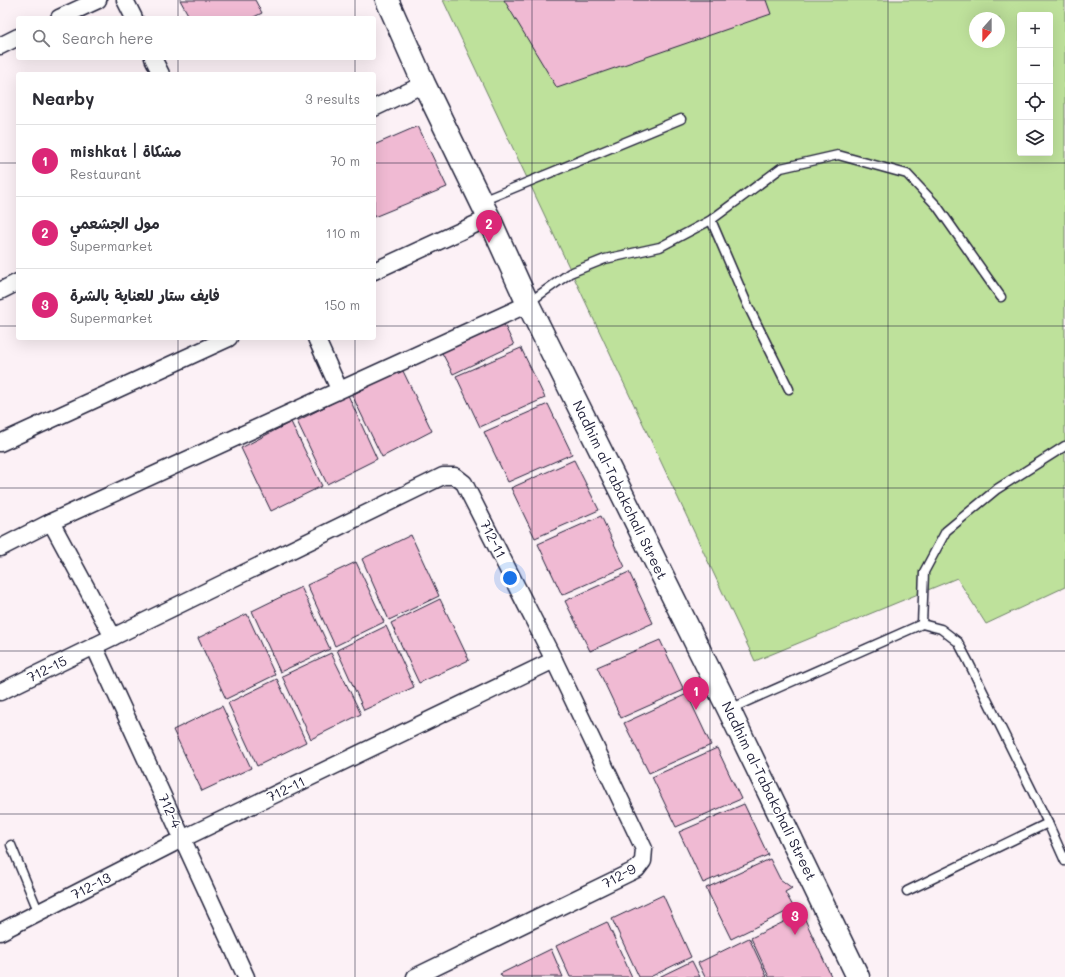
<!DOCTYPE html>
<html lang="en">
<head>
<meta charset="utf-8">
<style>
	:root { --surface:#fff; --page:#f7f7f7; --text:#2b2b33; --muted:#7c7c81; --line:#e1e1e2; --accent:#db2777 }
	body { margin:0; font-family:Mali,"Playpen Sans Arabic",sans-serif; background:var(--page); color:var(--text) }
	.controls { position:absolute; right:12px; top:12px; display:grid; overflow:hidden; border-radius:4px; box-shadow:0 4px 16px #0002 }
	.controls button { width:36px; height:36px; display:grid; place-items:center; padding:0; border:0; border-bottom:1px solid var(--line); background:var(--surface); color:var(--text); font:20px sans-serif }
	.compass { position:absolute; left:969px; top:12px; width:36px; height:36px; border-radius:50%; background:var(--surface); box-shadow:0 4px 16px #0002; rotate:201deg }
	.you { position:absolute; left:510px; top:578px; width:14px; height:14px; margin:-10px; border:3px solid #fff; border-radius:50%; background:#1a73e8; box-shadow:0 0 0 6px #1a73e833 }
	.badge { display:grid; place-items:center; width:26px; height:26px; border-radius:50%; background:var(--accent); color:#fff; font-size:13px; font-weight:700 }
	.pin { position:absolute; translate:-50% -33px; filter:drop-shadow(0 1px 2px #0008) }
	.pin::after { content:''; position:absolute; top:21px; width:14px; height:12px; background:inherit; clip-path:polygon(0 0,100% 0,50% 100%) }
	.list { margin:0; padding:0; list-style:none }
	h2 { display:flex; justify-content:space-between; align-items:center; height:52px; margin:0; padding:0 16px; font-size:17px }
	h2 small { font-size:13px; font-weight:400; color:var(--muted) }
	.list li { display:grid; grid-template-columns:26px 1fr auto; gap:12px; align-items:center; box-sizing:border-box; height:72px; padding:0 16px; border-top:1px solid var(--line) }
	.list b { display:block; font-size:15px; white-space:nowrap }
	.list p { margin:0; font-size:13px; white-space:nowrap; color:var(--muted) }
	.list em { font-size:13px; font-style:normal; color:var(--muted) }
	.icon { flex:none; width:22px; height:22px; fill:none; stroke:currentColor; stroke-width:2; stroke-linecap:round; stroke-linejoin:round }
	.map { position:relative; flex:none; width:1065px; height:977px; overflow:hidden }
	.search { position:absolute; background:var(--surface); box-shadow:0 4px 16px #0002; left:16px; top:16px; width:360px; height:44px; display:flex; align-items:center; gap:10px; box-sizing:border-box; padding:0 14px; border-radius:4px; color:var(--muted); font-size:15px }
	.panel { position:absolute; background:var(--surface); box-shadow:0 4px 16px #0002; left:16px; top:72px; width:360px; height:268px; border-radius:4px }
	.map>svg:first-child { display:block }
	.grass { fill:#bee19b; stroke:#70826b; fill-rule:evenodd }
	.building { fill:#f0bad3; stroke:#22223b }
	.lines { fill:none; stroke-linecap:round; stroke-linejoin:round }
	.lane-casing { stroke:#22223b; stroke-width:11 }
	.street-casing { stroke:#22223b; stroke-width:19 }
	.secondary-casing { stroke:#22223b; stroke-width:25 }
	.lane { stroke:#fff; stroke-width:8 }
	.street { stroke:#fff; stroke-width:16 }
	.secondary { stroke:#fff; stroke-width:22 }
	.grid { fill:none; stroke:#22223b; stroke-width:1; stroke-opacity:0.55 }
	.labels { text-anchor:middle; stroke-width:3; stroke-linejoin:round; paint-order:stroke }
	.street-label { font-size:14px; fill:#22223b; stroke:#fff }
</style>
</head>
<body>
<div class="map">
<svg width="1065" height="977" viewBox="0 0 1065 977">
	<rect width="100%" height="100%" fill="#fcf1f6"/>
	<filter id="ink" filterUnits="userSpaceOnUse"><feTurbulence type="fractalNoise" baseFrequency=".025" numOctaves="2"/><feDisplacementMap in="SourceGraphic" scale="8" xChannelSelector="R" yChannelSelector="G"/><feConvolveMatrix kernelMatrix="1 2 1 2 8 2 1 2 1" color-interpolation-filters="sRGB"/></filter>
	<g filter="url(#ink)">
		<!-- grass -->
		<path class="grass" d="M443,0H1065V587L986,624L957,578L755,661ZM1020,15H1050V153H1020ZM975,18H999V42H975Z"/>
		<!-- building -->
		<g class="building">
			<polygon points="180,0 255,0 262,13 252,18 190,18"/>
			<polygon points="504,0 766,0 771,14 557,88"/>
			<polygon points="418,126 447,187 374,217 374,145"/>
			<polygon points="502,320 514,345 453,374 440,349"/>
			<polygon points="521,348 545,398 480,427 456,376"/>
			<polygon points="402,369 432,431 382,457 352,395"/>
			<polygon points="348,395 377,459 327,484 297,421"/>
			<polygon points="548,404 572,454 508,482 484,432"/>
			<polygon points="291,422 322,486 271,511 241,448"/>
			<polygon points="574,460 599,510 535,538 511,488"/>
			<polygon points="601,516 625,567 562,595 538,544"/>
			<polygon points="411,535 439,596 389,620 362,559"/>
			<polygon points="356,562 384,622 335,646 307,585"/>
			<polygon points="629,572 653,623 590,651 565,601"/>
			<polygon points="301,587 330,649 280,672 252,611"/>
			<polygon points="440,599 469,660 419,683 391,623"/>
			<polygon points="247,614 275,675 226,699 198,638"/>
			<polygon points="386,626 414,687 364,710 337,650"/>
			<polygon points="660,640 684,690 621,718 597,667"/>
			<polygon points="331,653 361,714 311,739 282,676"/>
			<polygon points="277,679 306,742 257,766 228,703"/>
			<polygon points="687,694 711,745 649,773 624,723"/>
			<polygon points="222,706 251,768 202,791 173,730"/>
			<polygon points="717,748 741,799 676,827 652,777"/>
			<polygon points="744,804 768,855 703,883 679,832"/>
			<polygon points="770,859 780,879 792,888 785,892 794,908 731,939 706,888"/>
			<polygon points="663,895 691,957 650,977 639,977 612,919"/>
			<polygon points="802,913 831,976 828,977 769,977 751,938"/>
			<polygon points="607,922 632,977 570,977 556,946"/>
			<polygon points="749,938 767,977 705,977 698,963"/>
			<polygon points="551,949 563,977 502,977 500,974"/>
			<polygon points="692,961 700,977 659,977"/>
		</g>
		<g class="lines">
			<defs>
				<g id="lane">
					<polyline points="482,201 681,119"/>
					<polyline points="711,220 748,306 789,389"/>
					<polyline points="528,303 570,273 605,259 660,247 711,220 781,168 838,155 907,174 937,206 1001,297"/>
					<polyline points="922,624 924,572 946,531 997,489 1065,446"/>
					<polyline points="730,709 922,624 941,629 958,642 968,661 1048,823"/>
					<polyline points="11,845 39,913"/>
					<polyline points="907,891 1048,823 1065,861"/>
				</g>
				<g id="street">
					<polyline points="125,0 134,18"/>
					<polyline points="59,18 98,0"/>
					<polyline points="0,46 18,37"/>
					<polyline points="153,58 161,74"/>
					<polyline points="374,108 424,84"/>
					<polyline points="374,271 489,218"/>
					<polyline points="0,291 18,282"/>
					<polyline points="316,338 339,389"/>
					<polyline points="0,443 229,338"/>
					<polyline points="51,522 113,637"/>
					<polyline points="0,548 51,522 528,304"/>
					<polyline points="94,646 246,977"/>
					<polyline points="0,692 443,476 455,476 464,483 554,660 182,839 0,932"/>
					<polyline points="415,977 637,869 643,861 644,849 554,660"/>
				</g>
				<polyline id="secondary" points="387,0 424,84 489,218 528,304 729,710 858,977"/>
			</defs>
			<!-- lane casing -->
			<use href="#lane" class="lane-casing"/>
			<!-- street casing -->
			<use href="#street" class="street-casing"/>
			<!-- secondary casing -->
			<use href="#secondary" class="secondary-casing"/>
			<!-- lane -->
			<use href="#lane" class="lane"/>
			<!-- street -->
			<use href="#street" class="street"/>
			<!-- secondary -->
			<use href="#secondary" class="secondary"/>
		</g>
	</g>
	<!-- grid -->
	<path class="grid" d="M178,0V18M355,0V18M532,0V977M710,0V977M888,0V977M178,58V74M355,58V74M0,163H18M374,163H1065M0,326H18M374,326H1065M178,338V977M355,338V977M0,488H1065M0,651H1065M0,814H1065"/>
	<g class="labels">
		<!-- street labels -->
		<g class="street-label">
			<text transform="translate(620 490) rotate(64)" y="5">Nadhim al-Tabakchali Street</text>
			<text transform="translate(493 539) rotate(63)" y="5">712-11</text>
			<text transform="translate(47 669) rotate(-26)" y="5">712-15</text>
			<text transform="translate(286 789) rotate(-26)" y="5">712-11</text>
			<text transform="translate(769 791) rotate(64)" y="5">Nadhim al-Tabakchali Street</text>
			<text transform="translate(170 811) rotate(65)" y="5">712-4</text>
			<text transform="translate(619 876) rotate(-29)" y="5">712-9</text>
			<text transform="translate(91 886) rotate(-27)" y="5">712-13</text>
		</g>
	</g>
</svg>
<div class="controls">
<button>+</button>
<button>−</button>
<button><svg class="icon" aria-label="locate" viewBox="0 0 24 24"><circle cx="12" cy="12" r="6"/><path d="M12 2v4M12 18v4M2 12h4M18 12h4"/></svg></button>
<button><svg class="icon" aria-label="layers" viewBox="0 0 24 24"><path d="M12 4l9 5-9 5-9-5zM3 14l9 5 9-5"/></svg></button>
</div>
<svg class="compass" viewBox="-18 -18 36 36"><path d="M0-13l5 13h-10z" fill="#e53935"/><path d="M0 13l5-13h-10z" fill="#7c7c81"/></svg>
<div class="you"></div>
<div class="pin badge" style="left:696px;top:710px">1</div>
<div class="pin badge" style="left:489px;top:243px">2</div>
<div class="pin badge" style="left:795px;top:935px">3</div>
<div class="search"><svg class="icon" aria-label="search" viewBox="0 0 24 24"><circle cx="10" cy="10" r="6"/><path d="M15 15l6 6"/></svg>Search here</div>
<section class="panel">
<h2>Nearby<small>3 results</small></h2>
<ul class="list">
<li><span class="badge">1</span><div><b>mishkat | مشكاة</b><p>Restaurant</p></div><em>70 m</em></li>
<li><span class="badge">2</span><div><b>مول الجشعمي</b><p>Supermarket</p></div><em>110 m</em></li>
<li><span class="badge">3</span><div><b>فايف ستار للعناية بالشرة</b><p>Supermarket</p></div><em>150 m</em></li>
</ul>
</section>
</div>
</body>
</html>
